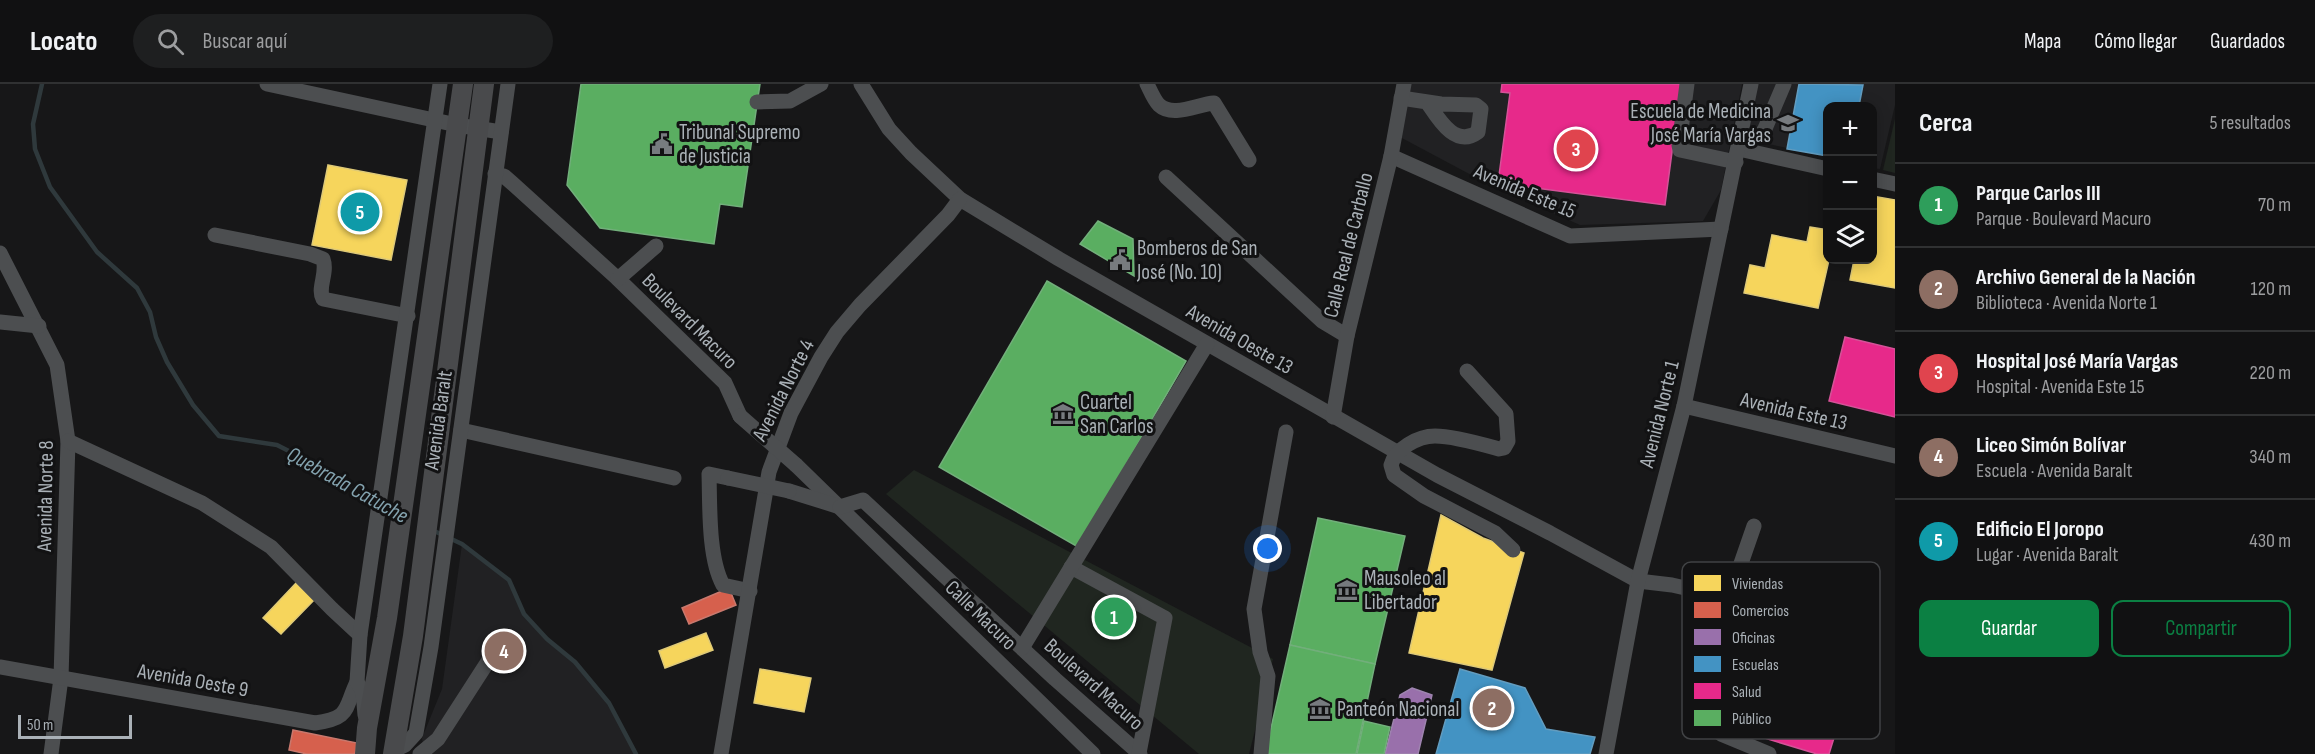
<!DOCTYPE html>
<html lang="es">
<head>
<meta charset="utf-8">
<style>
	:root { --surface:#111112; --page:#1e1f20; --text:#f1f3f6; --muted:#9c9d9f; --line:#303132; --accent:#0b8043 }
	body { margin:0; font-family:"Sofia Sans Condensed",sans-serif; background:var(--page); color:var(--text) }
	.controls { position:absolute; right:18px; top:18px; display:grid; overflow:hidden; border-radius:12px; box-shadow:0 3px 15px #0003 }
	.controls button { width:54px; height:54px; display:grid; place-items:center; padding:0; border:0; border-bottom:2px solid var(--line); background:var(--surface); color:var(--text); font:30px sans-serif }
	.scale { position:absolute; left:18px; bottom:15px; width:114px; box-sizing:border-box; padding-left:6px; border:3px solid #aab1b7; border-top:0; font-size:16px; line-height:21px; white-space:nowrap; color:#aab1b7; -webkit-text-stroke:4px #121213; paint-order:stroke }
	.you { position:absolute; left:1268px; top:465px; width:21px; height:21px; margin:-15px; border:4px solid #fff; border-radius:50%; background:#1a73e8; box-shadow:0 0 0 9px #1a73e833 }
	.badge { display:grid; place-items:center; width:39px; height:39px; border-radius:50%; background:var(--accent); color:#fff; font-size:20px; font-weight:700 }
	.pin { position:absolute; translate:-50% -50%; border:3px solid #fff; box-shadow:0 2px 6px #0006 }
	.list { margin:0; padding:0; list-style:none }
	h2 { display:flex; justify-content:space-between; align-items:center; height:78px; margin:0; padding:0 24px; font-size:26px }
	h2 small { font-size:20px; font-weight:400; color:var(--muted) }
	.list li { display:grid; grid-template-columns:39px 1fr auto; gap:18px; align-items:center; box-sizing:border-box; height:84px; padding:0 24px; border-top:2px solid var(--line) }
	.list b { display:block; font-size:22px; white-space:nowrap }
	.list p { margin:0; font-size:20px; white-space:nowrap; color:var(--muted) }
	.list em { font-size:20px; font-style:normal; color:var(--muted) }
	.actions { display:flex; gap:12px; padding:18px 24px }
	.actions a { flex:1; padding:14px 0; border:2px solid var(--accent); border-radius:12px; text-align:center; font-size:21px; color:var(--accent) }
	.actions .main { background:var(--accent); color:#fff }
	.icon { flex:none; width:33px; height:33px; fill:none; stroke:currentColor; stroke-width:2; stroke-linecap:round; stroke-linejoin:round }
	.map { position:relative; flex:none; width:1895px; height:670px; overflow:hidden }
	header { display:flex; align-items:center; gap:36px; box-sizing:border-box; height:84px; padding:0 30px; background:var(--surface); border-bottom:2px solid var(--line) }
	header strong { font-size:28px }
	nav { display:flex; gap:33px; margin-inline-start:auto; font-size:21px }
	.search { width:420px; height:54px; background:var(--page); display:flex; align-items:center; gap:15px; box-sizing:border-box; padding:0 21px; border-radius:33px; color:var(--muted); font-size:22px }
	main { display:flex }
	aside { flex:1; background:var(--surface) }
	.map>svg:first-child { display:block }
	.built { fill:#212123 }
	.green { fill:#202620 }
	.homes { fill:#f6d55c; stroke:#dfca77; stroke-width:1.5 }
	.shops { fill:#d6604d; stroke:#c9786d; stroke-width:1.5 }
	.offices { fill:#9970ab; stroke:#9e84af; stroke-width:1.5 }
	.schools { fill:#4393c3; stroke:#629cbf; stroke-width:1.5 }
	.health { fill:#e7298a; stroke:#d55298; stroke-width:1.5 }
	.public { fill:#5aae61; stroke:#72af7b; stroke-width:1.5 }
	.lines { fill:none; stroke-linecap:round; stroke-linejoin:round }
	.stream { stroke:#2f393c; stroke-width:4.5 }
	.minor { stroke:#4c4e50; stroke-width:15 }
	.major { stroke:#494a4c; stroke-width:20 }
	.minor-bridge { stroke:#4c4e50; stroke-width:15 }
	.labels { text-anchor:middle; stroke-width:6; stroke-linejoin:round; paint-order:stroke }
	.poi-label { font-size:21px; fill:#aab1b7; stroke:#121213; text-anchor:start }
	.street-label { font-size:21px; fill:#aab1b7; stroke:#121213 }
	.water-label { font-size:22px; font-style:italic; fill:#84a3af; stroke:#121213 }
	.key { fill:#121213; stroke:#404244; stroke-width:1.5 }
	.key-label { font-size:16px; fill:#aab1b7 }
</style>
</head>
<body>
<header>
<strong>Locato</strong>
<div class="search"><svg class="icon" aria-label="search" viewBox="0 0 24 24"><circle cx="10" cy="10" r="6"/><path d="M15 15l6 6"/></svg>Buscar aquí</div>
<nav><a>Mapa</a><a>Cómo llegar</a><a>Guardados</a></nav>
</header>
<main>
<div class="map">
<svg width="1895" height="670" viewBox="0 0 1895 670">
	<rect width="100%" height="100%" fill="#171718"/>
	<!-- built -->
	<g class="built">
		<polygon points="1409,0 1742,0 1721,106 1703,137 1580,141 1490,101 1400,53"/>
		<polygon points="1757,0 1895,0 1895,21 1880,85 1873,84 1872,22 1828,22 1827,73 1746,55"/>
		<polygon points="462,460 506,492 524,530 547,555 575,578 599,607 638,670 424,670 422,654 442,605"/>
	</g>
	<!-- green -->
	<g class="green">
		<polygon points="1895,35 1895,89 1883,86"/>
		<polygon points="914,386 1273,575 1249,670 1199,670 886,410"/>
	</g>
	<!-- homes -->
	<g class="homes">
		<polygon points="328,81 407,96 391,176 312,161"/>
		<polygon points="1872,112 1895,116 1895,204 1850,196 1854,176 1872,176"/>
		<polygon points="1810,143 1828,146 1829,176 1818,224 1744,209 1750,181 1765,184 1772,151 1807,158"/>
		<polygon points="1441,431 1483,454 1524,469 1492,586 1409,569"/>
		<polygon points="296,499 314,516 281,550 263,534"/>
		<polygon points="706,549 713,566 665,584 659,567"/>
		<polygon points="760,585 811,594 804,628 754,619"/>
	</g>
	<!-- shops -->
	<g class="shops">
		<polygon points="729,504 736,521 689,540 682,524"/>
		<polygon points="293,646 357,659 355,670 307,670 289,666"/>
	</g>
	<!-- offices -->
	<polygon class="offices" points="1412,604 1432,611 1418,670 1385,670 1400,611"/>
	<!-- schools -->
	<g class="schools">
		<polygon points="1799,0 1863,1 1859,22 1828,22 1828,72 1787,65"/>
		<polygon points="1460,585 1525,604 1546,645 1595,653 1590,670 1436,670"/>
	</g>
	<!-- health -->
	<g class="health">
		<polygon points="1502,0 1681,0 1665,121 1498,99 1510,9 1501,8"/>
		<polygon points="1845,253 1895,265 1895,333 1829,317"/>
		<polygon points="1799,569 1855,586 1829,670 1817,670 1722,641 1732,609 1782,624"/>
	</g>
	<!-- public -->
	<g class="public">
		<polygon points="581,0 760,0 742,123 720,120 714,160 600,144 567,101"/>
		<polygon points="1098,137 1133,155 1134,192 1080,160"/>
		<polygon points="1047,197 1186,277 1078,463 939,383"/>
		<polygon points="1318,434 1405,452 1375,580 1290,561"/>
		<polygon points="1290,561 1375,580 1356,670 1265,670"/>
		<polygon points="1364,637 1390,643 1384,670 1357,670"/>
	</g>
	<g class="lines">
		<!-- stream -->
		<g class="stream">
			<polyline points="42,0 33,40 35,65 50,103 97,168 137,204 150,228 156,253 167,278 193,321 219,352 277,361 324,385 353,405 398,428"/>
			<polyline points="432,446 462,460 509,496 524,530 547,555 575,578 609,619 636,670"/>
		</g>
		<!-- minor -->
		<g class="minor">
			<polyline points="267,0 457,41 501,48"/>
			<polyline points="861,0 889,45 911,69 960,115 1059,175 1437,391 1550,449 1638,497 1672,501 1729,514 1713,582 1711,624 1721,650 1769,670"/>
			<path d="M1147,0C1150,6 1154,16 1159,21C1173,34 1198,20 1214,19L1249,76"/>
			<polyline points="1687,0 1679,61 1680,66 1736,78"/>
			<path d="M1401,14L1441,20L1476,21L1481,25L1478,48C1455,65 1438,34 1427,18"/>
			<polyline points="757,18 790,17 821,0"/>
			<polyline points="1739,65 1828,85"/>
			<polyline points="1739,65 1764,47 1784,0"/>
			<polyline points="1391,72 1570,152 1721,145"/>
			<polyline points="495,90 504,92 512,99 618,195 725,299 740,332"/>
			<polyline points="1166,93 1322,237 1347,252"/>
			<polyline points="1872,95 1895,100"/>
			<path d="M215,151L310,170L323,175C328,189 317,204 323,215L408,232"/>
			<polyline points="0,169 57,281 68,357 61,594 51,670"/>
			<polyline points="618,195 656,162"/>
			<polyline points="0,238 39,242"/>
			<path d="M1467,287L1506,330L1508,357L1504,364L1499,365C1481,360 1454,352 1435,352C1418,352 1395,365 1391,381L1394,391L1424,412L1495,449L1513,466"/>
			<polyline points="1684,322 1895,372"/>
			<polyline points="1333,333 1347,252 1391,72 1404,0"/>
			<polyline points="461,346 674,394"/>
			<polyline points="68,357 202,419 271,463 332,525 360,551"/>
			<polyline points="796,381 1093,670"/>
			<path d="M728,394L709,390C710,421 708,474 723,501L750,507"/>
			<polyline points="789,407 837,422"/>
			<polyline points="840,423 863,416 1055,595 1140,670"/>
			<polyline points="1754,442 1729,514 1831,541"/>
			<polyline points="1071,483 1165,534 1139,669"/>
			<polyline points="1022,564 1207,260"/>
			<polyline points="1716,567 1779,587"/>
			<path d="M0,583L315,639C351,634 344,625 357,598"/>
			<polyline points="365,631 363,608 357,598 360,551 440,0"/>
			<polyline points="394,670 393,667 405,661 416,649 431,563 508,0"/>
			<polyline points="420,670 438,655 496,565"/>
			<polyline points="721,670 769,388 791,329 821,273 837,248 860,221 948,131 960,115"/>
			<polyline points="1261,670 1268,592 1260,568 1254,525 1286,348"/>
			<polyline points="1606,670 1638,497 1684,322 1751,0"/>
		</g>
		<!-- major -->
		<g class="major">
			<polyline points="365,670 367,644 387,534 463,0"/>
			<polyline points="393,670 413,552 484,0"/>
		</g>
		<!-- minor-bridge -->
		<g class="minor-bridge">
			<polyline points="740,332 796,381"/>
			<polyline points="728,394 789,407"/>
		</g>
	</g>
	<!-- icons -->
	<defs>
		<symbol id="university-bare" viewBox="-9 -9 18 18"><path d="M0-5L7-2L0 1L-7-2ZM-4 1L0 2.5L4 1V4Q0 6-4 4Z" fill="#777b7f" stroke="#121213" stroke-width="2.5" paint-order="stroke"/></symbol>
		<symbol id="civic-bare" viewBox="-9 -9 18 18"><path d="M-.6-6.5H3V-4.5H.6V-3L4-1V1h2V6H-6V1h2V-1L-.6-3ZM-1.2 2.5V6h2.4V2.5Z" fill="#777b7f" stroke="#121213" stroke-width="2.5" paint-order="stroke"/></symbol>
		<symbol id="museum-bare" viewBox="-9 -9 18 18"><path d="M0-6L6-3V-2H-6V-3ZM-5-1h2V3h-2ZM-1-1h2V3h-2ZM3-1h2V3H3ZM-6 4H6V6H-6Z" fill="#777b7f" stroke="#121213" stroke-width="2.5" paint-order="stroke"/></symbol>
	</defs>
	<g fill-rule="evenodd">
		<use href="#university-bare" x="1773" y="24" width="30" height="30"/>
		<use href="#civic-bare" x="647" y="45" width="30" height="30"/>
		<use href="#civic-bare" x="1105" y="161" width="30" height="30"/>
		<use href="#museum-bare" x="1048" y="315" width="30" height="30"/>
		<use href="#museum-bare" x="1332" y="491" width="30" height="30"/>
		<use href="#museum-bare" x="1305" y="610" width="30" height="30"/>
	</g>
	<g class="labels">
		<!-- poi labels -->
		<g class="poi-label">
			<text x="1771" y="34" text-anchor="end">Escuela de Medicina<tspan x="1771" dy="24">José María Vargas</tspan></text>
			<text x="679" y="55">Tribunal Supremo<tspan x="679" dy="24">de Justicia</tspan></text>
			<text x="1137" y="171">Bomberos de San<tspan x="1137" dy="24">José (No. 10)</tspan></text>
			<text x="1080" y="325">Cuartel<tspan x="1080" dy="24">San Carlos</tspan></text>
			<text x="1364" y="501">Mausoleo al<tspan x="1364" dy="24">Libertador</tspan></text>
			<text x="1337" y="632">Panteón Nacional</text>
		</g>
		<!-- street labels -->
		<g class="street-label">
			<text transform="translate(1525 107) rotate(23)" y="7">Avenida Este 15</text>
			<text transform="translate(1348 161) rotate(-76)" y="7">Calle Real de Carballo</text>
			<text transform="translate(690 237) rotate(45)" y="7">Boulevard Macuro</text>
			<text transform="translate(1240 255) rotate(30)" y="7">Avenida Oeste 13</text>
			<text transform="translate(783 306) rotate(-63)" y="7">Avenida Norte 4</text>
			<text transform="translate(1794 327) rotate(13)" y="7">Avenida Este 13</text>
			<text transform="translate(1659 330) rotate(-76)" y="7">Avenida Norte 1</text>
			<text transform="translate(438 336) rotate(-82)" y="7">Avenida Baralt</text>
			<text transform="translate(45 412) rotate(-89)" y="7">Avenida Norte 8</text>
			<text transform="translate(981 531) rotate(44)" y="7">Calle Macuro</text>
			<text transform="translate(193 596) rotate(10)" y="7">Avenida Oeste 9</text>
			<text transform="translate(1094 600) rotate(42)" y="7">Boulevard Macuro</text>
		</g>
		<!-- water labels -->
		<g class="water-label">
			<text transform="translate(348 400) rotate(29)" y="8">Quebrada Catuche</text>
		</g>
	</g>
	<!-- legend -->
	<rect x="1682" y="478" width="198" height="177" rx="9" class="key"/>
	<rect x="1694" y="491" width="27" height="16" fill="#f6d55c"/>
	<rect x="1694" y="518" width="27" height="16" fill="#d6604d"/>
	<rect x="1694" y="545" width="27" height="16" fill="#9970ab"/>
	<rect x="1694" y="572" width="27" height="16" fill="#4393c3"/>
	<rect x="1694" y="599" width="27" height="16" fill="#e7298a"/>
	<rect x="1694" y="626" width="27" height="16" fill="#5aae61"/>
	<g class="key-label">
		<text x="1732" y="505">Viviendas</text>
		<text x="1732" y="532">Comercios</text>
		<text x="1732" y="559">Oficinas</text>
		<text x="1732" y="586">Escuelas</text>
		<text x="1732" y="613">Salud</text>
		<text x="1732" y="640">Público</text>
	</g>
</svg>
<div class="controls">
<button>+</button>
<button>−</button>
<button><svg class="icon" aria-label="layers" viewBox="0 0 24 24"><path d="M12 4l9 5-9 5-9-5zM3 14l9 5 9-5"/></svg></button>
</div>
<div class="scale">50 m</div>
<div class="you"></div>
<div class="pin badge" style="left:1114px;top:533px;background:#2e9e5b">1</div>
<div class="pin badge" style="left:1492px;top:624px;background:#8d6e63">2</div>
<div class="pin badge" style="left:1576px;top:65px;background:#e0444e">3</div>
<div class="pin badge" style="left:504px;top:567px;background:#8d6e63">4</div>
<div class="pin badge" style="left:360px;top:128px;background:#0f9aa8">5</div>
</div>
<aside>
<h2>Cerca<small>5 resultados</small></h2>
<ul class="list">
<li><span class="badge" style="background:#2e9e5b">1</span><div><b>Parque Carlos III</b><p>Parque · Boulevard Macuro</p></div><em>70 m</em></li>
<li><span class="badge" style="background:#8d6e63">2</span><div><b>Archivo General de la Nación</b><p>Biblioteca · Avenida Norte 1</p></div><em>120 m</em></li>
<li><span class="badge" style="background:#e0444e">3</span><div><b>Hospital José María Vargas</b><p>Hospital · Avenida Este 15</p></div><em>220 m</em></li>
<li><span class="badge" style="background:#8d6e63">4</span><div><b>Liceo Simón Bolívar</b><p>Escuela · Avenida Baralt</p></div><em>340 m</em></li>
<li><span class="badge" style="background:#0f9aa8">5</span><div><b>Edificio El Joropo</b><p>Lugar · Avenida Baralt</p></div><em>430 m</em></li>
</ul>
<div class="actions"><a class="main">Guardar</a><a>Compartir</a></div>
</aside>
</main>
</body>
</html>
